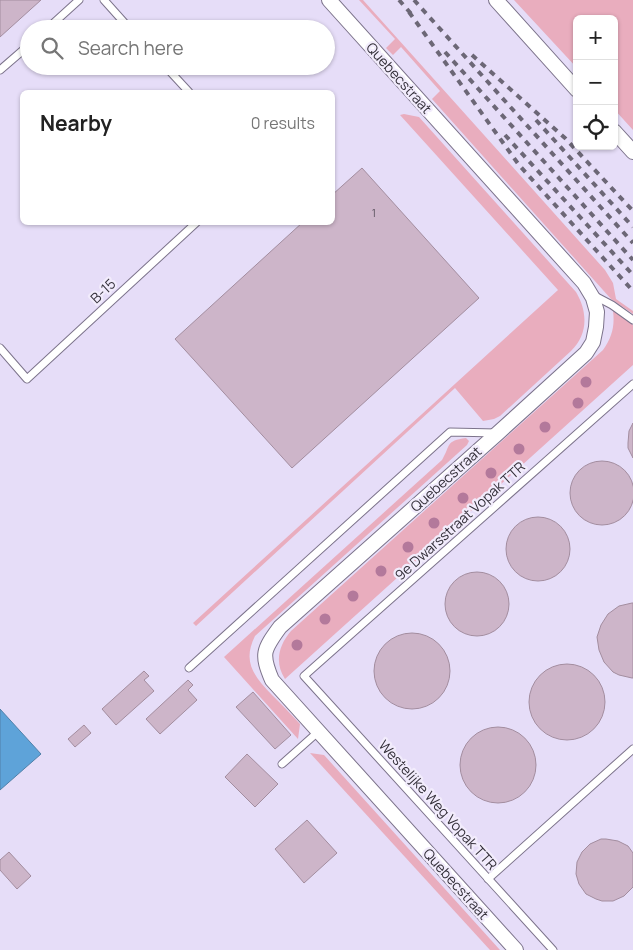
<!DOCTYPE html>
<html lang="en">
<head>
<meta charset="utf-8">
<style>
	:root { --surface:#fff; --page:#f2f2f2; --text:#222; --muted:#767676; --line:#e0e0e0 }
	body { margin:0; font-family:Manrope,sans-serif; background:var(--page); color:var(--text) }
	.controls { position:absolute; right:15px; top:15px; display:grid; overflow:hidden; border-radius:8px; box-shadow:0 1px 4px #0004 }
	.controls button { width:45px; height:45px; display:grid; place-items:center; padding:0; border:0; border-bottom:1px solid var(--line); background:var(--surface); color:var(--text); font:25px sans-serif }
	.list { margin:0; padding:0; list-style:none }
	h2 { display:flex; justify-content:space-between; align-items:center; height:65px; margin:0; padding:0 20px; font-size:21px }
	h2 small { font-size:16px; font-weight:400; color:var(--muted) }
	.icon { flex:none; width:28px; height:28px; fill:none; stroke:currentColor; stroke-width:2; stroke-linecap:round; stroke-linejoin:round }
	.map { position:relative; flex:none; width:633px; height:950px; overflow:hidden }
	.search { position:absolute; background:var(--surface); box-shadow:0 1px 4px #0004; left:20px; top:20px; width:315px; height:55px; display:flex; align-items:center; gap:12px; box-sizing:border-box; padding:0 18px; border-radius:28px; color:var(--muted); font-size:19px }
	.panel { position:absolute; background:var(--surface); box-shadow:0 1px 4px #0004; left:20px; top:90px; width:315px; height:135px; border-radius:8px }
	.map>svg:first-child { display:block }
	.green { fill:#e9adbe }
	.water { fill:#5ea3d9; stroke:#5180a9 }
	.building { fill:#cdb5c9; stroke:#a38d9f }
	.lines { fill:none; stroke-linecap:round; stroke-linejoin:round }
	.service-casing { stroke:#7c738b; stroke-width:9 }
	.minor-casing { stroke:#7c738b; stroke-width:16 }
	.service { stroke:#fff; stroke-width:7 }
	.minor { stroke:#fff; stroke-width:14 }
	.rail { stroke:#6c6776; stroke-width:4; stroke-dasharray:6 6; stroke-linecap:butt }
	.tree { fill:#b3799b }
	.labels { text-anchor:middle; stroke-width:4.5; stroke-linejoin:round; paint-order:stroke }
	.number-label { font-size:11px; fill:#5a515e }
	.street-label { font-size:14px; fill:#34303a; stroke:#f2ecfc }
</style>
</head>
<body>
<div class="map">
<svg width="633" height="950" viewBox="0 0 633 950">
	<rect width="100%" height="100%" fill="#e6ddf8"/>
	<!-- green -->
	<g class="green">
		<polygon points="359,0 363,0 605,270 613,283 616,299 633,311 633,314 611,299 432,99 440,91 401,47 393,55 386,48 395,39"/>
		<polygon points="514,0 633,0 633,130 614,109 614,19 577,19 577,68"/>
		<path d="M404,114L419,117L576,292C588,312 588,335 571,351L500,416L494,419L483,421L455,388L196,626L193,623L558,290L400,115Z"/>
		<path d="M613,311L633,325V365L285,679C274,662 279,645 291,631L603,350C612,337 615,326 613,311Z"/>
		<path d="M466,438L469,441L467,445L255,636C242,662 254,676 272,695C282,705 291,714 300,724L298,739L224,657L442,460C451,445 445,441 466,438Z"/>
		<polygon points="310,753 324,755 500,950 490,950"/>
	</g>
	<!-- water -->
	<polygon class="water" points="0,709 41,754 0,790"/>
	<!-- building -->
	<g class="building">
		<polygon points="0,0 41,0 0,37"/>
		<polygon points="362,168 479,298 292,468 175,339 303,222 332,222 332,195"/>
		<polygon points="633,423 633,458 628,448 628,443 629,431"/>
		<circle cx="602" cy="493" r="32"/>
		<circle cx="538" cy="549" r="32"/>
		<circle cx="477" cy="604" r="32"/>
		<polygon points="632,603 633,603 633,678 632,678 619,675 613,672 604,662 599,650 597,637 601,625 608,614 619,606"/>
		<circle cx="412" cy="671" r="38"/>
		<circle cx="567" cy="702" r="38"/>
		<polygon points="144,671 149,676 144,680 154,691 116,725 102,709"/>
		<polygon points="188,680 193,685 188,690 197,700 160,734 146,719"/>
		<polygon points="253,692 291,735 275,749 236,707"/>
		<polygon points="84,725 91,733 75,747 68,739"/>
		<circle cx="498" cy="765" r="38"/>
		<polygon points="247,754 278,784 255,807 225,777"/>
		<polygon points="307,820 337,853 304,883 275,849"/>
		<polygon points="601,839 606,839 618,841 628,846 633,853 633,887 624,896 613,901 602,901 596,899 586,894 579,884 576,874 577,862 582,852 590,844"/>
		<polygon points="9,852 31,876 17,889 0,870 0,860"/>
	</g>
	<g class="lines">
		<defs>
			<g id="service">
				<polyline points="104,0 130,29"/>
				<polyline points="47,29 79,0"/>
				<polyline points="165,66 189,92"/>
				<polyline points="0,70 29,45"/>
				<polyline points="593,295 612,305 633,320"/>
				<polyline points="0,348 27,379 197,222"/>
				<polyline points="189,668 450,432 497,433"/>
				<polyline points="282,764 319,731"/>
				<polyline points="488,879 633,749"/>
				<polyline points="553,950 304,676 633,384"/>
			</g>
			<g id="minor">
				<path d="M329,0L584,283L593,298L597,312L596,327L593,342L586,353L498,433L280,627C263,650 261,654 272,680L516,950"/>
				<polyline points="496,0 577,90"/>
				<polyline points="614,131 633,152"/>
			</g>
		</defs>
		<!-- service casing -->
		<use href="#service" class="service-casing"/>
		<!-- minor casing -->
		<use href="#minor" class="minor-casing"/>
		<!-- service -->
		<use href="#service" class="service"/>
		<!-- minor -->
		<use href="#minor" class="minor"/>
		<!-- rail -->
		<g class="rail">
			<polyline points="399,0 414,17"/>
			<polyline points="414,0 633,243"/>
			<polyline points="409,12 519,165 633,291"/>
			<polyline points="445,52 633,260"/>
			<polyline points="472,55 565,138 633,211"/>
			<polyline points="536,120 633,227"/>
			<polyline points="505,135 633,275"/>
		</g>
	</g>
	<!-- trees -->
	<g class="tree">
		<circle cx="586" cy="382" r="5.5"/>
		<circle cx="578" cy="403" r="5.5"/>
		<circle cx="545" cy="427" r="5.5"/>
		<circle cx="519" cy="449" r="5.5"/>
		<circle cx="491" cy="473" r="5.5"/>
		<circle cx="463" cy="498" r="5.5"/>
		<circle cx="434" cy="523" r="5.5"/>
		<circle cx="408" cy="547" r="5.5"/>
		<circle cx="381" cy="571" r="5.5"/>
		<circle cx="353" cy="596" r="5.5"/>
		<circle cx="325" cy="619" r="5.5"/>
		<circle cx="297" cy="645" r="5.5"/>
	</g>
	<g class="labels">
		<!-- number labels -->
		<g class="number-label">
			<text x="374" y="217">1</text>
		</g>
		<!-- street labels -->
		<g class="street-label">
			<text transform="translate(399 78) rotate(48)" y="5">Quebecstraat</text>
			<text transform="translate(103 291) rotate(-43)" y="5">B-15</text>
			<text transform="translate(446 479) rotate(-42)" y="5">Quebecstraat</text>
			<text transform="translate(460 521) rotate(-42)" y="5">9e Dwarsstraat Vopak TTR</text>
			<text transform="translate(438 805) rotate(48)" y="5">Westelijke Weg Vopak TTR</text>
			<text transform="translate(456 884) rotate(48)" y="5">Quebecstraat</text>
		</g>
	</g>
</svg>
<div class="controls">
<button>+</button>
<button>−</button>
<button><svg class="icon" aria-label="locate" viewBox="0 0 24 24"><circle cx="12" cy="12" r="6"/><path d="M12 2v4M12 18v4M2 12h4M18 12h4"/></svg></button>
</div>
<div class="search"><svg class="icon" aria-label="search" viewBox="0 0 24 24"><circle cx="10" cy="10" r="6"/><path d="M15 15l6 6"/></svg>Search here</div>
<section class="panel">
<h2>Nearby<small>0 results</small></h2>
<ul class="list">
</ul>
</section>
</div>
</body>
</html>
